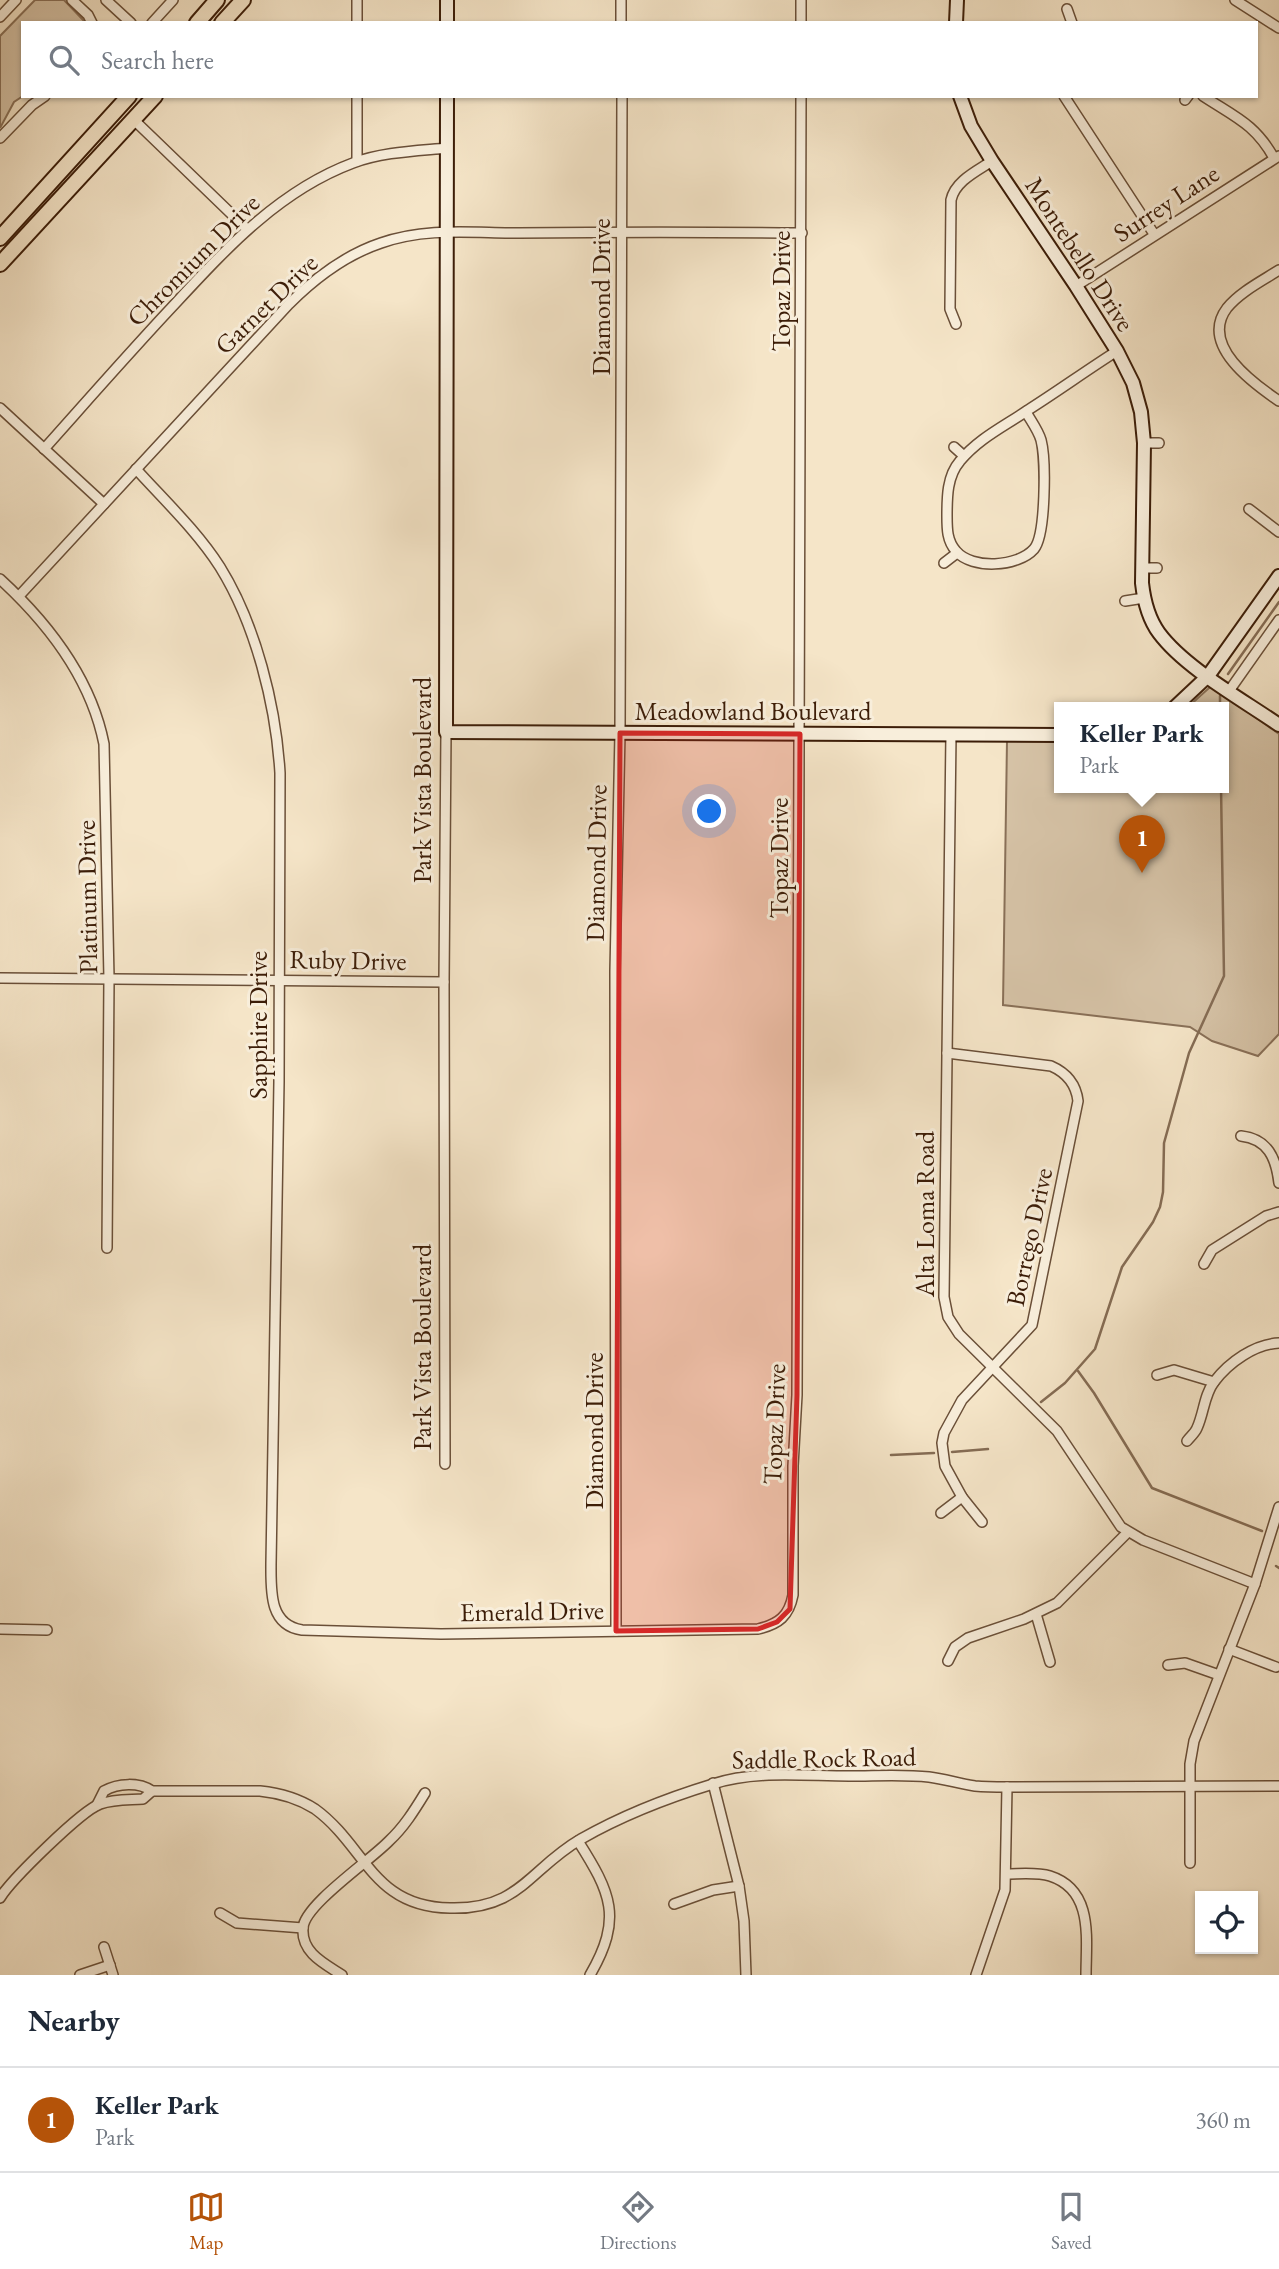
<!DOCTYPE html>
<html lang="en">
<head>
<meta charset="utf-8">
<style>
	:root { --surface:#fff; --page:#f2f2f3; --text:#1f2937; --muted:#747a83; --line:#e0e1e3; --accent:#b45309 }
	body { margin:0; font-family:"EB Garamond",serif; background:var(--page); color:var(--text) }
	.controls { position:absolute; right:21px; bottom:21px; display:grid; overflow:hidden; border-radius:0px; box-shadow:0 2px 5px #0004 }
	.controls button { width:63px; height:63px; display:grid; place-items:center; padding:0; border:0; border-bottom:2px solid var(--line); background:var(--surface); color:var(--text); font:35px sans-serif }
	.you { position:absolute; left:710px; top:812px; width:24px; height:24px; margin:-18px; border:5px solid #fff; border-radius:50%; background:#1a73e8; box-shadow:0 0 0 10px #1a73e833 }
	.badge { display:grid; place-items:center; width:46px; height:46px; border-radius:50%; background:var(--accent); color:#fff; font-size:23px; font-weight:700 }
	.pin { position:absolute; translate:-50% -58px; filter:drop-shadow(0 2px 4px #0008) }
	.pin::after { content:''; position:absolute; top:37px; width:24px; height:21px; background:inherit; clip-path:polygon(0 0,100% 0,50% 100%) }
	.popup { position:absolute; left:1054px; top:702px; width:175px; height:91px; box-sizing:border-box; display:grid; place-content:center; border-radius:0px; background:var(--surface); filter:drop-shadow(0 2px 5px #0005); font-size:23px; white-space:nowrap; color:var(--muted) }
	.popup b { font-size:26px; color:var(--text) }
	.popup::after { content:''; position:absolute; left:50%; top:100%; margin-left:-14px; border:14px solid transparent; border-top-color:var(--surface) }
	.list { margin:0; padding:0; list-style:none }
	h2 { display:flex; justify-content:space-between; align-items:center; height:91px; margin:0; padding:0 28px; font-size:30px }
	h2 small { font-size:23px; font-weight:400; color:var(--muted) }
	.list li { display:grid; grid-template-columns:46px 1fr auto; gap:21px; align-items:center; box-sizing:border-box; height:105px; padding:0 28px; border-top:2px solid var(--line) }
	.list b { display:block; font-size:26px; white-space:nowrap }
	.list p { margin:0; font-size:23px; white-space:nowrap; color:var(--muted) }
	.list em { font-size:23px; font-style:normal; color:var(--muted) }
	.icon { flex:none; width:38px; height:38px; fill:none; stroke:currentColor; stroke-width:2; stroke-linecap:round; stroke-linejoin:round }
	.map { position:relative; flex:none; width:1279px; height:1975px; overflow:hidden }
	.search { position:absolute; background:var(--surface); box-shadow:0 2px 5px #0004; left:21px; right:21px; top:21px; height:77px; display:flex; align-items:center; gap:18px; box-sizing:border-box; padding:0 24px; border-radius:0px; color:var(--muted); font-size:26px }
	.sheet { height:196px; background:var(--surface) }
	nav { display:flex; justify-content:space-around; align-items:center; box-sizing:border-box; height:98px; border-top:2px solid var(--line); background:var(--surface); font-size:19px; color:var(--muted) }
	nav a { display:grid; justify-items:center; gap:4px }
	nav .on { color:var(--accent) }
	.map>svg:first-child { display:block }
	.green { fill:#d6c3a7; stroke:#897058; stroke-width:2 }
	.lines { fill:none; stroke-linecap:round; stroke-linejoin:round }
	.stream { stroke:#856c54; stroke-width:2.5 }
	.street-casing { stroke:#6a4f38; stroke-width:12 }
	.secondary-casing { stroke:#3c1d08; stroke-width:16 }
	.primary-casing { stroke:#3c1d08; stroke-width:18 }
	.street { stroke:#f8eedb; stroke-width:9 }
	.secondary { stroke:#f8eedb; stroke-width:12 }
	.primary { stroke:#f5e5c8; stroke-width:14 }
	.marked { fill:#d62828; fill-opacity:0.2; stroke:#d62828; stroke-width:5; stroke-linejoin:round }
	.labels { text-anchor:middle; stroke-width:6; stroke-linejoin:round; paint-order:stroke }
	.street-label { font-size:26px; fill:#3c1d08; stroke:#f8eedb }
</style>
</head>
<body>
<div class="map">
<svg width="1279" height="1975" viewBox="0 0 1279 1975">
	<rect width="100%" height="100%" fill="#f5e5c8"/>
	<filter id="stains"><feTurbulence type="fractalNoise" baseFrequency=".00286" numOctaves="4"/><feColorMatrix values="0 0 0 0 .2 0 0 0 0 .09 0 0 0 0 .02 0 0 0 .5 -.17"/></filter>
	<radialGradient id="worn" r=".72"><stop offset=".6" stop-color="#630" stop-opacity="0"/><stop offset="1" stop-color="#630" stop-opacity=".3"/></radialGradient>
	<!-- green -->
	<g class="green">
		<polygon points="35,0 64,0 86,23 23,23 23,96 14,102 0,128 0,36"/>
		<polygon points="1209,688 1214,688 1279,734 1279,1034 1258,1056 1212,1041 1190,1027 1003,1005 1007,741 1060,741 1060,787 1224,787 1224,707 1188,707"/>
	</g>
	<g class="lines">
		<!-- stream -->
		<g class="stream">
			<polyline points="1228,674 1279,602"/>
			<polyline points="1220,696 1220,707"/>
			<polyline points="1078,1371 1094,1393 1152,1488 1262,1531"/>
			<polyline points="1041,1402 1065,1383 1095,1349 1122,1267 1153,1222 1160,1207 1163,1192 1164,1143 1189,1053 1224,976 1221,787"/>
			<polyline points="952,1452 988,1449"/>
			<polyline points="891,1455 934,1453"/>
			<polyline points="1276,1566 1279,1568"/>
		</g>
		<defs>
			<g id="street">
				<polyline points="72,0 88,15 92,23"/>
				<polyline points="106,0 131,23"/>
				<polyline points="621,0 621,23"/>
				<polyline points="801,0 801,23"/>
				<polyline points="1235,0 1279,28"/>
				<polyline points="1067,9 1072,23"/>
				<polyline points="0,17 16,0"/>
				<polyline points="152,23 173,0"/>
				<polyline points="357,23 357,0"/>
				<polyline points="1064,96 1154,234"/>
				<path d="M1203,96C1235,117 1255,124 1274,158"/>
				<polyline points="1185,100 1188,96"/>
				<polyline points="134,120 247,229"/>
				<polyline points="0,138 32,105 45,96"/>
				<polyline points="357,161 357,96"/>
				<path d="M1279,270C1262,281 1240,292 1227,308C1199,345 1254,384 1279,401"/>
				<polyline points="1076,286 1279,156"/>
				<path d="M956,324L950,309L951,200C955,181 977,171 992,161"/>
				<polyline points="0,408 104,504"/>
				<path d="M1026,412C1031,421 1038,430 1041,440C1046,459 1046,535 1034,549C1018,567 972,570 956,551C947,541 947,529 947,516C947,497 947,476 960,461C979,438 1005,426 1028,410C1058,391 1087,370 1117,351"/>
				<polyline points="1144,443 1159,443"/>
				<polyline points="954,447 964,456"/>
				<path d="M44,449C86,402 128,354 172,307C225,250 278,191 353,163C382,152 416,151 447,148"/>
				<path d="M136,469C164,500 197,531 220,567C256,625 276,706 280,773L279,1082L271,1564C271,1591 269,1625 302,1630L441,1634L758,1629C779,1624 789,1616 793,1595V1466L797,1395L801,96"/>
				<polyline points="1249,509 1279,532"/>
				<polyline points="944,563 957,553"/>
				<polyline points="1142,568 1157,568"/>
				<path d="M0,579C49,624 91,678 104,744L109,978L107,1248"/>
				<path d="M19,596L289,304C316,277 345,255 381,243C426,227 472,233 519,233C613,232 707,232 802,233"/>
				<polyline points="1125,601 1144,598"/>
				<polyline points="1229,691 1279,620"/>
				<polyline points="951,734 944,1297 948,1317 959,1334 1057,1431 1121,1527 1143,1540 1255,1584"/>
				<polyline points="0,978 444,982"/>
				<path d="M947,1053L1051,1066C1067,1073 1076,1084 1078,1101L1032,1325L962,1400L944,1433L942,1443L945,1466L962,1497L982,1522"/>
				<path d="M1241,1136C1268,1139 1276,1158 1279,1183"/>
				<polyline points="1204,1264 1212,1250 1266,1216 1279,1212"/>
				<polyline points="1157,1375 1174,1370 1214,1382"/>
				<path d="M1187,1441C1190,1437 1195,1433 1197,1428C1204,1413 1204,1395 1214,1382C1229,1362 1255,1344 1279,1343"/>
				<polyline points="445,1464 444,982 446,732"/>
				<polyline points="941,1513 962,1497"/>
				<polyline points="1036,1614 1050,1662"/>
				<polyline points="0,1629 47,1630"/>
				<polyline points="616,1631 615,971 620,733 622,96"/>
				<polyline points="1229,1649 1276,1667"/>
				<polyline points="948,1661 955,1647 968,1638 1024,1619 1057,1603 1128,1532"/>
				<polyline points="1168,1665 1185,1663 1219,1675"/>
				<polyline points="713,1783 739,1886 744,1921 746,1975"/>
				<path d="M97,1805L104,1791C118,1783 139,1782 152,1791H260C279,1793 298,1798 315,1809C366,1846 372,1907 450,1908C520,1910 529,1869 581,1839C623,1815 667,1798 713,1784C755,1770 805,1776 849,1776C876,1776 903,1774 929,1777C945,1779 960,1784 975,1786C986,1787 997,1787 1007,1787L1279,1786"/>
				<path d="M578,1841C611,1893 623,1918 590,1975"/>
				<polyline points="1190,1863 1190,1764 1194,1741 1255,1584 1279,1507"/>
				<path d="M1006,1874C1020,1874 1037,1872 1050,1876C1094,1890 1086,1939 1086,1975"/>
				<path d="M0,1898C11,1880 81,1811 100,1804C114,1799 128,1800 143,1799L152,1791"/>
				<polyline points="674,1904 713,1890 739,1886"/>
				<polyline points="220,1913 237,1923 303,1928"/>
				<polyline points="104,1947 113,1975"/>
				<polyline points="80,1975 110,1965"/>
				<path d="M342,1975C325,1964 301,1953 303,1928C304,1905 371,1860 389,1841C404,1827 414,1811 425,1793"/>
				<polyline points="976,1975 1005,1890 1007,1787"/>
			</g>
			<g id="secondary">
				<polyline points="447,23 447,0"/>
				<polyline points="956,23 957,0"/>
				<polyline points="447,96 446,732 1060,735"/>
				<path d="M960,96L971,126L992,161L1076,286L1117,351L1133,383L1141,412L1144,443L1142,583C1144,601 1148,618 1159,633C1185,668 1243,700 1279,725"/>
				<polyline points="1175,707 1208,676 1279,576"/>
			</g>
			<g id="primary">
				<polyline points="197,23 217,0"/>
				<polyline points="222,23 243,0"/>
				<polyline points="0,238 129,96"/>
				<polyline points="0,264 155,96"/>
			</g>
		</defs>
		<!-- street casing -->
		<use href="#street" class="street-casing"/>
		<!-- secondary casing -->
		<use href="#secondary" class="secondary-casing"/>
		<!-- primary casing -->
		<use href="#primary" class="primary-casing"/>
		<!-- street -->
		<use href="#street" class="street"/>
		<!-- secondary -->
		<use href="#secondary" class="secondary"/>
		<!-- primary -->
		<use href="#primary" class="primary"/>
	</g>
	<!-- marked area -->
	<path class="marked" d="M620,733L800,734L797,1395L790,1609L777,1622L758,1629L616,1631Z"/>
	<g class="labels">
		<!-- street labels -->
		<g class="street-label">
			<text transform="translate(1166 203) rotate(-33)" y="9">Surrey Lane</text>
			<text transform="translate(1080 254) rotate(57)" y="9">Montebello Drive</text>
			<text transform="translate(193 260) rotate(-45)" y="9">Chromium Drive</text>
			<text transform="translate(781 291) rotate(-90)" y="9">Topaz Drive</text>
			<text transform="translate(601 297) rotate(-90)" y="9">Diamond Drive</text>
			<text transform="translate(266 304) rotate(-44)" y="9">Garnet Drive</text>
			<text x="753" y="720">Meadowland Boulevard</text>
			<text transform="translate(422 780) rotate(-90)" y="9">Park Vista Boulevard</text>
			<text transform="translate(779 858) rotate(-90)" y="9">Topaz Drive</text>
			<text transform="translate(596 863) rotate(-89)" y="9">Diamond Drive</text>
			<text transform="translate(87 897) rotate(-91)" y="9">Platinum Drive</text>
			<text transform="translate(348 960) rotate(1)" y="9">Ruby Drive</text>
			<text transform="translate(258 1025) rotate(-90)" y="9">Sapphire Drive</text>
			<text transform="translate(925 1214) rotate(-90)" y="9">Alta Loma Road</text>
			<text transform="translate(1029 1237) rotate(-78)" y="9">Borrego Drive</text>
			<text transform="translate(422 1347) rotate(-90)" y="9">Park Vista Boulevard</text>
			<text transform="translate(774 1424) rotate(-88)" y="9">Topaz Drive</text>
			<text transform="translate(594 1431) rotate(-90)" y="9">Diamond Drive</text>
			<text transform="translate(532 1611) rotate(-1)" y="9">Emerald Drive</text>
			<text transform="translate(824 1758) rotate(-1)" y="9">Saddle Rock Road</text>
		</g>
	</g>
	<rect width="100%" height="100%" filter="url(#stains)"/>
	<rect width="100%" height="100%" fill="url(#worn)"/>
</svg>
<div class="controls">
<button><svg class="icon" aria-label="locate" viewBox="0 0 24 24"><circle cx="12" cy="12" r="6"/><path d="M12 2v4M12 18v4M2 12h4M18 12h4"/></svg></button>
</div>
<div class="you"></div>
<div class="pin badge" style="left:1142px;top:873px">1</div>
<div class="popup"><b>Keller Park</b>Park</div>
<div class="search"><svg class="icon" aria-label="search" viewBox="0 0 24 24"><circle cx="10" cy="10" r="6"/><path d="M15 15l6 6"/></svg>Search here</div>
</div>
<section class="sheet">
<h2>Nearby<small></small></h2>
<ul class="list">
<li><span class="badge">1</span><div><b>Keller Park</b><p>Park</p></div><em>360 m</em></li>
</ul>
</section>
<nav>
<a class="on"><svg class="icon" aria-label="map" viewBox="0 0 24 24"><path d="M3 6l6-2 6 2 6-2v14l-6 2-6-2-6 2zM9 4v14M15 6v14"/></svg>Map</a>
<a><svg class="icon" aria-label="directions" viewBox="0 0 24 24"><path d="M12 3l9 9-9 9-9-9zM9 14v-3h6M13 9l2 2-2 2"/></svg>Directions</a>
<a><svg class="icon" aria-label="saved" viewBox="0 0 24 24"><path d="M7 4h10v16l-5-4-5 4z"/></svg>Saved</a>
</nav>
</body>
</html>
